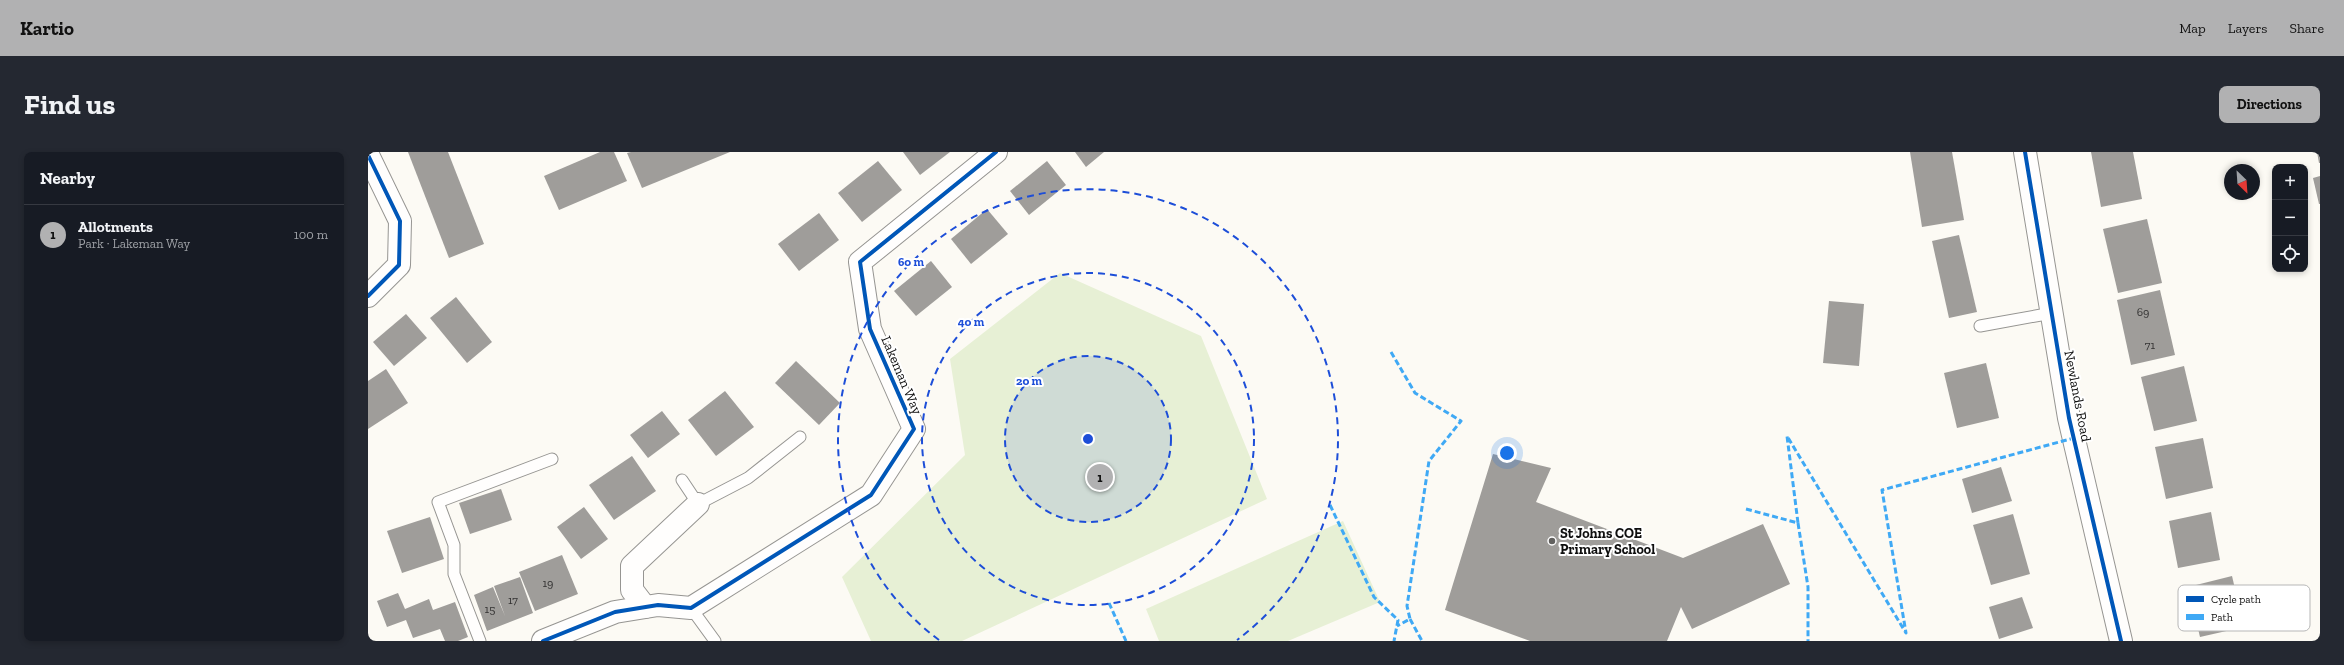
<!DOCTYPE html>
<html lang="en">
<head>
<meta charset="utf-8">
<style>
	:root { --surface:#171b24; --page:#242831; --text:#f1f3f6; --muted:#9ea1a6; --line:#363941; --accent:#b1b1b2 }
	body { margin:0; font-family:"Zilla Slab",serif; background:var(--page); color:var(--text) }
	.controls { position:absolute; right:12px; top:12px; display:grid; overflow:hidden; border-radius:8px; box-shadow:0 2px 6px #0003 }
	.controls button { width:36px; height:36px; display:grid; place-items:center; padding:0; border:0; border-bottom:1px solid var(--line); background:var(--surface); color:var(--text); font:20px sans-serif }
	.compass { position:absolute; left:1856px; top:12px; width:36px; height:36px; border-radius:50%; background:var(--surface); box-shadow:0 2px 6px #0003; rotate:155deg }
	.you { position:absolute; left:1139px; top:301px; width:14px; height:14px; margin:-10px; border:3px solid #fff; border-radius:50%; background:#1a73e8; box-shadow:0 0 0 6px #1a73e833 }
	.badge { display:grid; place-items:center; width:26px; height:26px; border-radius:50%; background:var(--accent); color:#111; font-size:13px; font-weight:700 }
	.pin { position:absolute; translate:-50% -50%; border:2px solid #fff; box-shadow:0 1px 4px #0006 }
	.list { margin:0; padding:0; list-style:none }
	h2 { display:flex; justify-content:space-between; align-items:center; height:52px; margin:0; padding:0 16px; font-size:17px }
	h2 small { font-size:13px; font-weight:400; color:var(--muted) }
	.list li { display:grid; grid-template-columns:26px 1fr auto; gap:12px; align-items:center; box-sizing:border-box; height:60px; padding:0 16px; border-top:1px solid var(--line) }
	.list b { display:block; font-size:15px; white-space:nowrap }
	.list p { margin:0; font-size:13px; white-space:nowrap; color:var(--muted) }
	.list em { font-size:13px; font-style:normal; color:var(--muted) }
	.icon { flex:none; width:22px; height:22px; fill:none; stroke:currentColor; stroke-width:2; stroke-linecap:round; stroke-linejoin:round }
	.map { position:relative; flex:none; width:1952px; height:489px; overflow:hidden; border-radius:8px }
	header { display:flex; align-items:center; gap:24px; box-sizing:border-box; height:56px; padding:0 20px; background:var(--accent); color:#111 }
	header strong { font-size:19px }
	nav { display:flex; gap:22px; margin-inline-start:auto; font-size:14px }
	.intro { display:flex; align-items:center; justify-content:space-between; box-sizing:border-box; height:96px; padding:0 24px }
	h1 { margin:0; font-size:28px }
	.button { padding:10px 18px; border-radius:8px; background:var(--accent); color:#111; font-size:14px; font-weight:700 }
	main { display:flex; gap:24px; padding:0 24px }
	aside { flex:1; background:var(--surface); border-radius:8px; box-shadow:0 2px 6px #0003 }
	.map>svg:first-child { display:block }
	.green { fill:#e7f0d5 }
	.building { fill:#9f9d9a }
	.lines { fill:none; stroke-linecap:round; stroke-linejoin:round }
	.service-casing { stroke:#969592; stroke-width:13 }
	.minor-casing { stroke:#969592; stroke-width:24 }
	.service { stroke:#fffefd; stroke-width:11 }
	.minor { stroke:#fffefd; stroke-width:22 }
	.quiet { stroke:#3fa9f5; stroke-width:3; stroke-dasharray:6 3; stroke-linecap:butt }
	.cycleway-casing { stroke:#fff; stroke-width:6 }
	.cycleway { stroke:#0057b8; stroke-width:4 }
	.ring { fill:none; stroke:#1d4ed8; stroke-width:2; stroke-dasharray:7 5 }
	.poi-dot { fill:#62615f; stroke:#fff; stroke-width:1.5 }
	.labels { text-anchor:middle; stroke-width:4; stroke-linejoin:round; paint-order:stroke }
	.number-label { font-size:12px; fill:#333232 }
	.street-label { font-size:14px; fill:#0f0f0f; stroke:#fff }
	.poi-label { font-size:14px; font-weight:bold; fill:#0f0f0f; stroke:#fff; text-anchor:start }
	.key { fill:#fff; stroke:#b7b7b7; stroke-width:1 }
	.key-label { font-size:11px; fill:#0f0f0f }
	.centre { fill:#1d4ed8; stroke:#fff; stroke-width:2 }
	.ring-label { font-size:12px; text-anchor:middle; font-weight:bold; fill:#1d4ed8; stroke:#fff; stroke-width:4; stroke-linejoin:round; paint-order:stroke }
</style>
</head>
<body>
<header>
<strong>Kartio</strong>
<nav><a>Map</a><a>Layers</a><a>Share</a></nav>
</header>
<div class="intro"><h1>Find us</h1><a class="button">Directions</a></div>
<main>
<aside>
<h2>Nearby<small></small></h2>
<ul class="list">
<li><span class="badge">1</span><div><b>Allotments</b><p>Park · Lakeman Way</p></div><em>100 m</em></li>
</ul>
</aside>
<div class="map">
<svg width="1952" height="489" viewBox="0 0 1952 489">
	<rect width="100%" height="100%" fill="#fcfaf4"/>
	<!-- green -->
	<g class="green">
		<polygon points="692,121 833,184 899,347 594,489 503,489 474,425 597,303 582,207"/>
		<polygon points="975,369 1012,450 920,489 791,489 778,457"/>
	</g>
	<!-- building -->
	<g class="building">
		<polygon points="40,0 80,0 116,92 81,106"/>
		<polygon points="232,0 246,0 259,29 191,58 176,24"/>
		<polygon points="263,0 362,0 274,36 259,1"/>
		<polygon points="535,0 582,0 552,23"/>
		<polygon points="707,0 736,0 718,15"/>
		<polygon points="1542,0 1584,0 1596,68 1554,75"/>
		<polygon points="1723,0 1765,0 1774,47 1733,55"/>
		<polygon points="1949,0 1952,0 1952,11 1951,11"/>
		<polygon points="510,9 534,38 494,70 470,41"/>
		<polygon points="679,9 698,33 661,63 642,39"/>
		<polygon points="1952,24 1952,52 1951,52 1945,26"/>
		<polygon points="619,57 640,82 603,112 583,87"/>
		<polygon points="451,61 471,88 431,119 410,92"/>
		<polygon points="1779,67 1794,131 1750,141 1735,77"/>
		<polygon points="1591,83 1609,160 1581,166 1564,89"/>
		<polygon points="563,109 584,135 548,164 526,139"/>
		<polygon points="1792,138 1807,203 1763,213 1749,148"/>
		<polygon points="88,145 124,190 99,211 62,166"/>
		<polygon points="1461,149 1496,152 1491,214 1455,211"/>
		<polygon points="38,162 59,186 26,214 5,190"/>
		<polygon points="428,209 472,251 451,273 407,231"/>
		<polygon points="1618,211 1631,266 1589,276 1576,221"/>
		<polygon points="1816,214 1829,269 1786,279 1773,225"/>
		<polygon points="18,217 40,251 0,277 0,229"/>
		<polygon points="357,239 386,275 348,304 320,268"/>
		<polygon points="294,259 312,282 280,306 262,283"/>
		<polygon points="1835,286 1845,336 1798,347 1787,295"/>
		<polygon points="1125,302 1183,316 1168,350 1315,406 1395,372 1422,432 1324,477 1313,455 1299,489 1162,489 1077,458"/>
		<polygon points="264,304 288,339 246,368 221,333"/>
		<polygon points="1633,315 1644,349 1604,361 1594,327"/>
		<polygon points="133,337 144,368 102,382 91,351"/>
		<polygon points="216,355 240,387 213,407 189,375"/>
		<polygon points="1843,360 1852,408 1810,416 1801,369"/>
		<polygon points="1645,362 1662,422 1623,433 1605,373"/>
		<polygon points="62,365 76,407 34,421 19,379"/>
		<polygon points="194,403 210,442 167,459 151,420"/>
		<polygon points="1864,424 1876,475 1832,485 1820,435"/>
		<polygon points="152,425 165,461 119,479 106,443 125,435 137,464 126,434"/>
		<polygon points="30,441 37,457 61,447 65,458 87,450 100,485 90,489 77,489 72,477 45,486 38,468 19,475 9,449"/>
		<polygon points="1654,445 1665,476 1631,487 1621,455"/>
	</g>
	<g class="lines">
		<defs>
			<g id="service">
				<polyline points="1612,174 1684,161"/>
				<polyline points="314,328 330,352 380,326 432,285"/>
				<polyline points="323,456 347,489"/>
				<polyline points="112,489 86,422 86,393 70,350 184,307"/>
			</g>
			<g id="minor">
				<polyline points="1657,0 1701,266 1753,489"/>
				<polyline points="0,3 32,69 31,113 0,144"/>
				<polyline points="277,455 264,438 264,414 330,352"/>
				<polyline points="175,489 247,460 290,453 323,456 503,343 546,277 502,177 492,110 628,0"/>
			</g>
		</defs>
		<!-- service casing -->
		<use href="#service" class="service-casing"/>
		<!-- minor casing -->
		<use href="#minor" class="minor-casing"/>
		<!-- service -->
		<use href="#service" class="service"/>
		<!-- minor -->
		<use href="#minor" class="minor"/>
		<!-- quiet -->
		<g class="quiet">
			<polyline points="1023,200 1047,241 1093,269 1061,309 1039,454 1042,467 1029,474"/>
			<polyline points="962,353 1006,445 1030,468 1026,489"/>
			<polyline points="1378,357 1430,371 1419,284 1538,481 1514,338 1706,286"/>
			<polyline points="1430,371 1440,435 1440,489"/>
			<polyline points="741,451 758,489"/>
			<polyline points="1042,467 1054,489"/>
		</g>
		<defs>
			<g id="cycleway">
				<polyline points="1657,0 1701,266 1753,489"/>
				<polyline points="0,3 32,69 31,113 0,144"/>
				<polyline points="175,489 247,460 290,453 323,456 503,343 546,277 502,177 492,110 628,0"/>
			</g>
		</defs>
		<!-- cycleway casing -->
		<use href="#cycleway" class="cycleway-casing"/>
		<!-- cycleway -->
		<use href="#cycleway" class="cycleway"/>
	</g>
	<!-- distance rings -->
	<circle cx="720" cy="287" r="83" fill="#1d4ed8" fill-opacity=".12"/>
	<g class="ring">
		<circle cx="720" cy="287" r="83"/>
		<circle cx="720" cy="287" r="166"/>
		<path d="M571 488A250 250 0 1 1 869 488"/>
	</g>
	<!-- markers -->
	<circle class="poi-dot" cx="1184" cy="389" r="4"/>
	<g class="labels">
		<!-- number labels -->
		<g class="number-label">
			<text x="1775" y="164">69</text>
			<text x="1782" y="197">71</text>
			<text x="180" y="435">19</text>
			<text x="145" y="452">17</text>
			<text x="122" y="461">15</text>
		</g>
		<!-- street labels -->
		<g class="street-label">
			<text transform="translate(534 223) rotate(67)" y="5">Lakeman Way</text>
			<text transform="translate(1710 244) rotate(79)" y="5">Newlands Road</text>
		</g>
		<!-- poi labels -->
		<g class="poi-label">
			<text x="1192" y="386">St Johns COE<tspan x="1192" dy="16">Primary School</tspan></text>
		</g>
	</g>
	<!-- legend -->
	<rect x="1810" y="433" width="132" height="46" rx="6" class="key"/>
	<rect x="1818" y="444" width="18" height="6" fill="#0057b8"/>
	<rect x="1818" y="462" width="18" height="6" fill="#3fa9f5"/>
	<g class="key-label">
		<text x="1843" y="451">Cycle path</text>
		<text x="1843" y="469">Path</text>
	</g>
	<circle cx="720" cy="287" r="6" class="centre"/>
	<g class="ring-label">
		<text x="543" y="114">60 m</text>
		<text x="603" y="174">40 m</text>
		<text x="661" y="233">20 m</text>
	</g>
</svg>
<div class="controls">
<button>+</button>
<button>−</button>
<button><svg class="icon" aria-label="locate" viewBox="0 0 24 24"><circle cx="12" cy="12" r="6"/><path d="M12 2v4M12 18v4M2 12h4M18 12h4"/></svg></button>
</div>
<svg class="compass" viewBox="-18 -18 36 36"><path d="M0-13l5 13h-10z" fill="#e53935"/><path d="M0 13l5-13h-10z" fill="#9ea1a6"/></svg>
<div class="you"></div>
<div class="pin badge" style="left:732px;top:325px">1</div>
</div>
</main>
</body>
</html>
